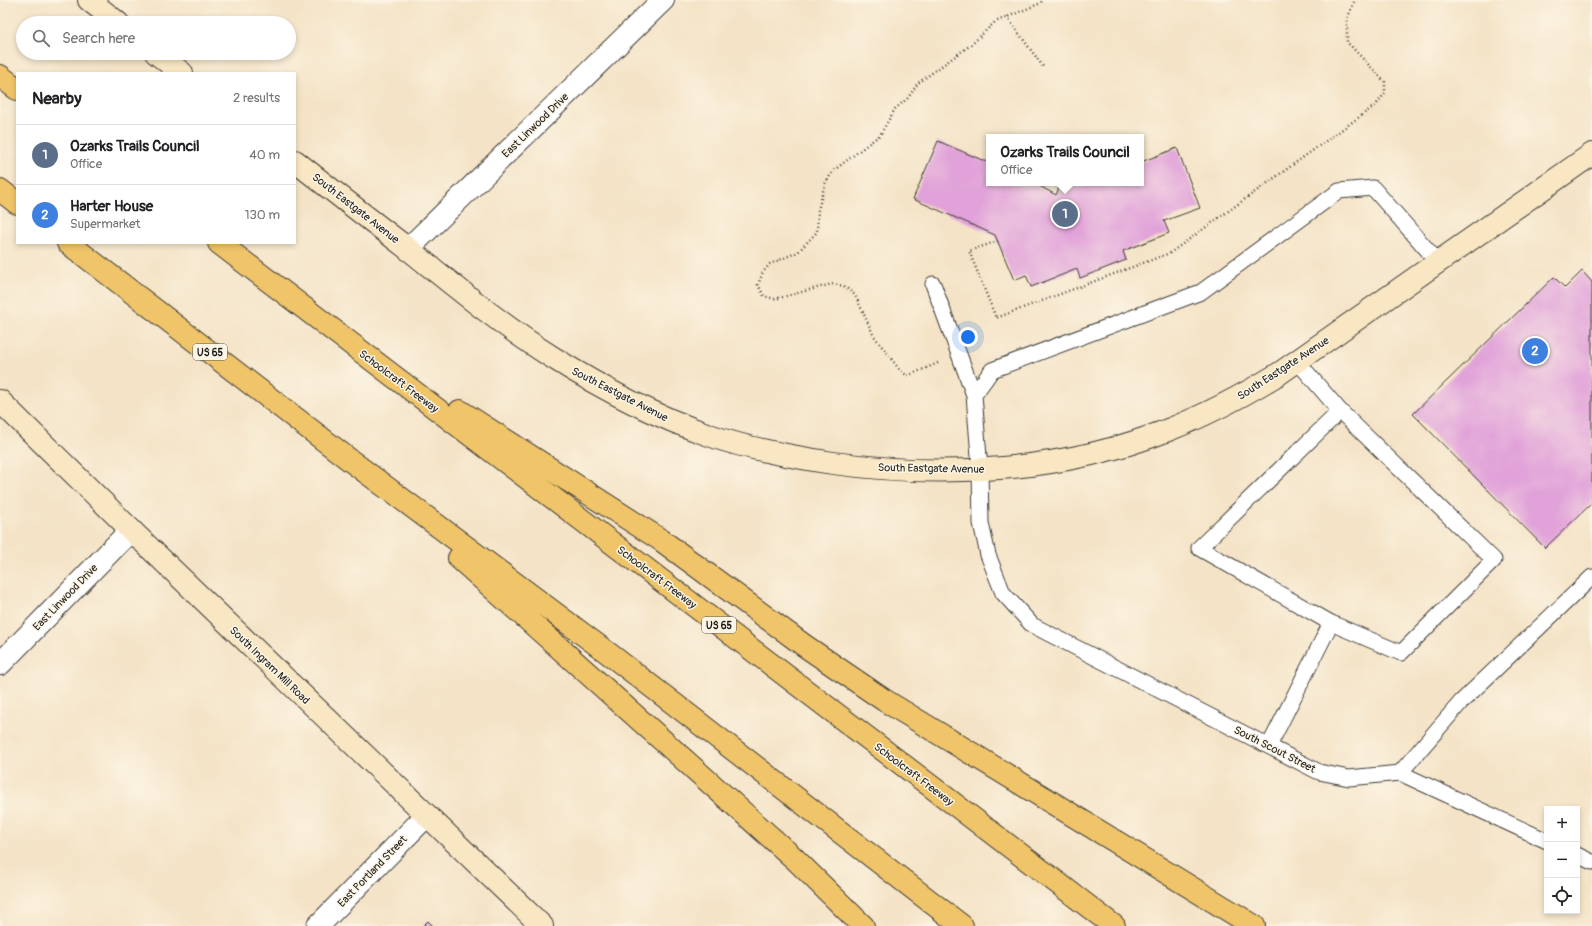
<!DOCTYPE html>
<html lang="en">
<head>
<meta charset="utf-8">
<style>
	:root { --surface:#fff; --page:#f6f6f6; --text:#202124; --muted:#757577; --line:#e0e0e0; --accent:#ea580c }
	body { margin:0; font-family:Pangolin,sans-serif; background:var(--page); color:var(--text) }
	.controls { position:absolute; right:12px; bottom:12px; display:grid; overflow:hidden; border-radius:0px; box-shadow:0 2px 6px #0003 }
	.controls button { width:36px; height:36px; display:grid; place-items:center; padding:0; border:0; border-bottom:1px solid var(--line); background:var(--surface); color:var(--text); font:20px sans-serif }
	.you { position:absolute; left:968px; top:337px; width:14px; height:14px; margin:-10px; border:3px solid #fff; border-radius:50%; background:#1a73e8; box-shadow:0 0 0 6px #1a73e833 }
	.badge { display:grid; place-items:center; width:26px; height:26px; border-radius:50%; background:var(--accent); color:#fff; font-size:13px; font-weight:700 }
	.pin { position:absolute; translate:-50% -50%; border:2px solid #fff; box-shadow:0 1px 4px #0006 }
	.popup { position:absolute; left:986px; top:134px; width:158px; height:52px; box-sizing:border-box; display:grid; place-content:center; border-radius:0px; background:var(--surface); filter:drop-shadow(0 1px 3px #0005); font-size:13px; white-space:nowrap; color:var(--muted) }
	.popup b { font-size:15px; color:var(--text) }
	.popup::after { content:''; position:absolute; left:50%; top:100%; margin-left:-8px; border:8px solid transparent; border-top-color:var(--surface) }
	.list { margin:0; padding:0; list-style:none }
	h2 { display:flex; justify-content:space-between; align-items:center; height:52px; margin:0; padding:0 16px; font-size:17px }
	h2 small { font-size:13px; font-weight:400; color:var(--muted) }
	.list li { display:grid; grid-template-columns:26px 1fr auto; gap:12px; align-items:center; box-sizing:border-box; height:60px; padding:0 16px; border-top:1px solid var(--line) }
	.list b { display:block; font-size:15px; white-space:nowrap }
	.list p { margin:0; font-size:13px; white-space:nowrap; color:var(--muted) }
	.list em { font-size:13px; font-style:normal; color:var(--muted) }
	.icon { flex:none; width:22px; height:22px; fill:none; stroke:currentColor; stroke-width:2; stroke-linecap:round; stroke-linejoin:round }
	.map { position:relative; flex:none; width:1592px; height:926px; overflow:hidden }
	.search { position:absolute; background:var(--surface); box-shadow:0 2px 6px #0003; left:16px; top:16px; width:280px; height:44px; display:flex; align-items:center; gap:10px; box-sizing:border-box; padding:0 14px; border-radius:22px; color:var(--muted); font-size:15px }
	.panel { position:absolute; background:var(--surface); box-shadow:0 2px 6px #0003; left:16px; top:72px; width:280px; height:172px; border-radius:0px }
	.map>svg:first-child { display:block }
	.building { fill:#e1a2d9 }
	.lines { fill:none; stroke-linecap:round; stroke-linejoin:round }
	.lane-casing { stroke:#3c3a36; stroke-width:17 }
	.street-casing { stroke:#3c3a36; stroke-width:24 }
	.secondary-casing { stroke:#3c3a36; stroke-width:24 }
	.highway-casing { stroke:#3c3a36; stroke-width:24 }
	.path { stroke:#3c3a36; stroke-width:2.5; stroke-dasharray:1 3; stroke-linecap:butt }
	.lane { stroke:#fff; stroke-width:15 }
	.street { stroke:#fff; stroke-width:22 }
	.secondary { stroke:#f9e7c3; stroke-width:22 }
	.highway { stroke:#f0c469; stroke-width:22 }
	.labels { text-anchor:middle; stroke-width:3; stroke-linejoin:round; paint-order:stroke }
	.shield { fill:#fcf5e5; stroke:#5f5d58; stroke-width:1 }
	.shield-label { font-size:10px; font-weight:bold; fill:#1c1c1c }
	.street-label { font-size:11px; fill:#1c1c1c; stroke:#fcf5e5 }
</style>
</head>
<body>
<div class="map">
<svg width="1592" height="926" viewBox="0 0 1592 926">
	<rect width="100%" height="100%" fill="#fcf5e5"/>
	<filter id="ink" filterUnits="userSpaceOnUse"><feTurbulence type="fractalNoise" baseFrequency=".025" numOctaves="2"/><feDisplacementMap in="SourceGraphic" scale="8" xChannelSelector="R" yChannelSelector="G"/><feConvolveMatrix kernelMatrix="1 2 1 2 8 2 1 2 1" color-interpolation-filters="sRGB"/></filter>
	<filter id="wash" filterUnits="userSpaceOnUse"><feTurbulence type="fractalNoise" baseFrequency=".012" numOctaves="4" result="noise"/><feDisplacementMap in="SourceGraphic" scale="16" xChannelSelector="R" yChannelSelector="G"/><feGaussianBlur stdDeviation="0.9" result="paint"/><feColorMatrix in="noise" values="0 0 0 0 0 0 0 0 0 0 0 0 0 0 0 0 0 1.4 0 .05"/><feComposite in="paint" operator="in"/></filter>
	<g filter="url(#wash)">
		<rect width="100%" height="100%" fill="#f4e3c6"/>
		<g id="blocks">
			<!-- building -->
			<g class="building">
				<polygon points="938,141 989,163 989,183 1034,183 1056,195 1061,183 1141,183 1141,162 1177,148 1200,208 1164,221 1169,233 1123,251 1126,260 1080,278 1077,269 1031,287 1026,275 1014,280 995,235 913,199"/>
				<polygon points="1582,271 1592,282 1592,503 1545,548 1413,414 1554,277 1565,288"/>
				<polygon points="428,921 433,926 423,926"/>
			</g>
		</g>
	</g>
	<g filter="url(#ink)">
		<use href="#blocks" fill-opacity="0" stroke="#3c3a36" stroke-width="1"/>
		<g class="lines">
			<defs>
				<g id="lane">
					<polyline points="1438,262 1373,188 1339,191 1201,292 992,370 974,395 980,469 981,523 988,555 1003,593 1032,625 1319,772 1349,778 1400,773 1547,841"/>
					<polyline points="933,284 974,395"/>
					<polyline points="1331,623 1401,653 1494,560 1340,411"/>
					<polyline points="1269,746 1331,623 1199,548 1340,411 1297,361"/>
					<polyline points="1400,773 1461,702 1592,577"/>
					<polyline points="1577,855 1592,862"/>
				</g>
				<g id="street">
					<polyline points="408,249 663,0"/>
					<polyline points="0,664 131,530"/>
					<polyline points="318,926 426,816"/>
				</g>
				<g id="secondary">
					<polyline points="89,0 118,23"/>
					<polyline points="156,53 182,73"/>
					<path d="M295,161C334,192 373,222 412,252C458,289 503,326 552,357C601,388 655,416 709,435C747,449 793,457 833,463C944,478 1063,472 1168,430C1207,415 1244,395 1280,373L1592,154"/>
					<polyline points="0,401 131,530 542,926"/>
				</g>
				<g id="highway">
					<polyline points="0,76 17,89"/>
					<polyline points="0,190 17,203"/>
					<polyline points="68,243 351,461 612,656 962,926"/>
					<polyline points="219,243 1114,926"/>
					<polyline points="460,411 661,540 805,646 884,700 1254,926"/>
					<polyline points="459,558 796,860 863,926"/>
				</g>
			</defs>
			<!-- lane casing -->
			<use href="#lane" class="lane-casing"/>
			<!-- street casing -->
			<use href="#street" class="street-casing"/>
			<!-- secondary casing -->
			<use href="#secondary" class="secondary-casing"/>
			<!-- highway casing -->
			<use href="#highway" class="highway-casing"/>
			<!-- path -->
			<g class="path">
				<polyline points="1007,17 1044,68"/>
				<polyline points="998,241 969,251 996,318 1170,253 1376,105 1385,93 1385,82 1347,42 1347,19 1355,0"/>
				<polyline points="938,363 907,376 899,369 874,336 855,295 844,286 832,284 775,299 764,296 758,285 763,272 770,264 798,252 817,232 818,210 825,184 833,171 880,135 895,109 908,98 918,83 972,44 995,22 1041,3 1042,0"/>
			</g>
			<!-- lane -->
			<use href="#lane" class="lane"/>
			<!-- street -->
			<use href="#street" class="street"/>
			<!-- secondary -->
			<use href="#secondary" class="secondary"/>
			<!-- highway -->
			<use href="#highway" class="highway"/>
		</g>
	</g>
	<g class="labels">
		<!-- shield labels -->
		<g class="shield">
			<rect x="193" y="344" width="34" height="16" rx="3"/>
			<rect x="702" y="617" width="34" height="16" rx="3"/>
		</g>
		<g class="shield-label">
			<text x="210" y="356">US 65</text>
			<text x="719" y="629">US 65</text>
		</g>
		<!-- street labels -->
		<g class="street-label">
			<text transform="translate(535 125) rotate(-44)" y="4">East Linwood Drive</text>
			<text transform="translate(356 208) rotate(38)" y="4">South Eastgate Avenue</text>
			<text transform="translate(1283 368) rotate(-33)" y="4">South Eastgate Avenue</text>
			<text transform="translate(399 381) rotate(37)" y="4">Schoolcraft Freeway</text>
			<text transform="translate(620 394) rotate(27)" y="4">South Eastgate Avenue</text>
			<text transform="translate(931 468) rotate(1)" y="4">South Eastgate Avenue</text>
			<text transform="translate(657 577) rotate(37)" y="4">Schoolcraft Freeway</text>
			<text transform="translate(65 597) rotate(-46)" y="4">East Linwood Drive</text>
			<text transform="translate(270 665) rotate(44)" y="4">South Ingram Mill Road</text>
			<text transform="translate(1275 749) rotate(27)" y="4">South Scout Street</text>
			<text transform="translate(914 774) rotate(37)" y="4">Schoolcraft Freeway</text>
			<text transform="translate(372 871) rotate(-46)" y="4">East Portland Street</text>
		</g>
	</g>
</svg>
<div class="controls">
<button>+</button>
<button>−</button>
<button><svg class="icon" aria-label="locate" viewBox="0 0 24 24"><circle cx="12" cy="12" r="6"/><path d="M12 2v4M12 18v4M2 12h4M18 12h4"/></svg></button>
</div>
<div class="you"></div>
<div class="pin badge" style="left:1065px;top:214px;background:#5c6f8a">1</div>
<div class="popup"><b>Ozarks Trails Council</b>Office</div>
<div class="pin badge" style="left:1535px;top:351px;background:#3f7fe0">2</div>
<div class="search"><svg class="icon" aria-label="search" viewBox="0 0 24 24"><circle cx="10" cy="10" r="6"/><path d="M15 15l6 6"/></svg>Search here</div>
<section class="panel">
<h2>Nearby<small>2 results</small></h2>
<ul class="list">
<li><span class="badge" style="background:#5c6f8a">1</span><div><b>Ozarks Trails Council</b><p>Office</p></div><em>40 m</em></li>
<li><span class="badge" style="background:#3f7fe0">2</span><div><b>Harter House</b><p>Supermarket</p></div><em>130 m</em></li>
</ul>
</section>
</div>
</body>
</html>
